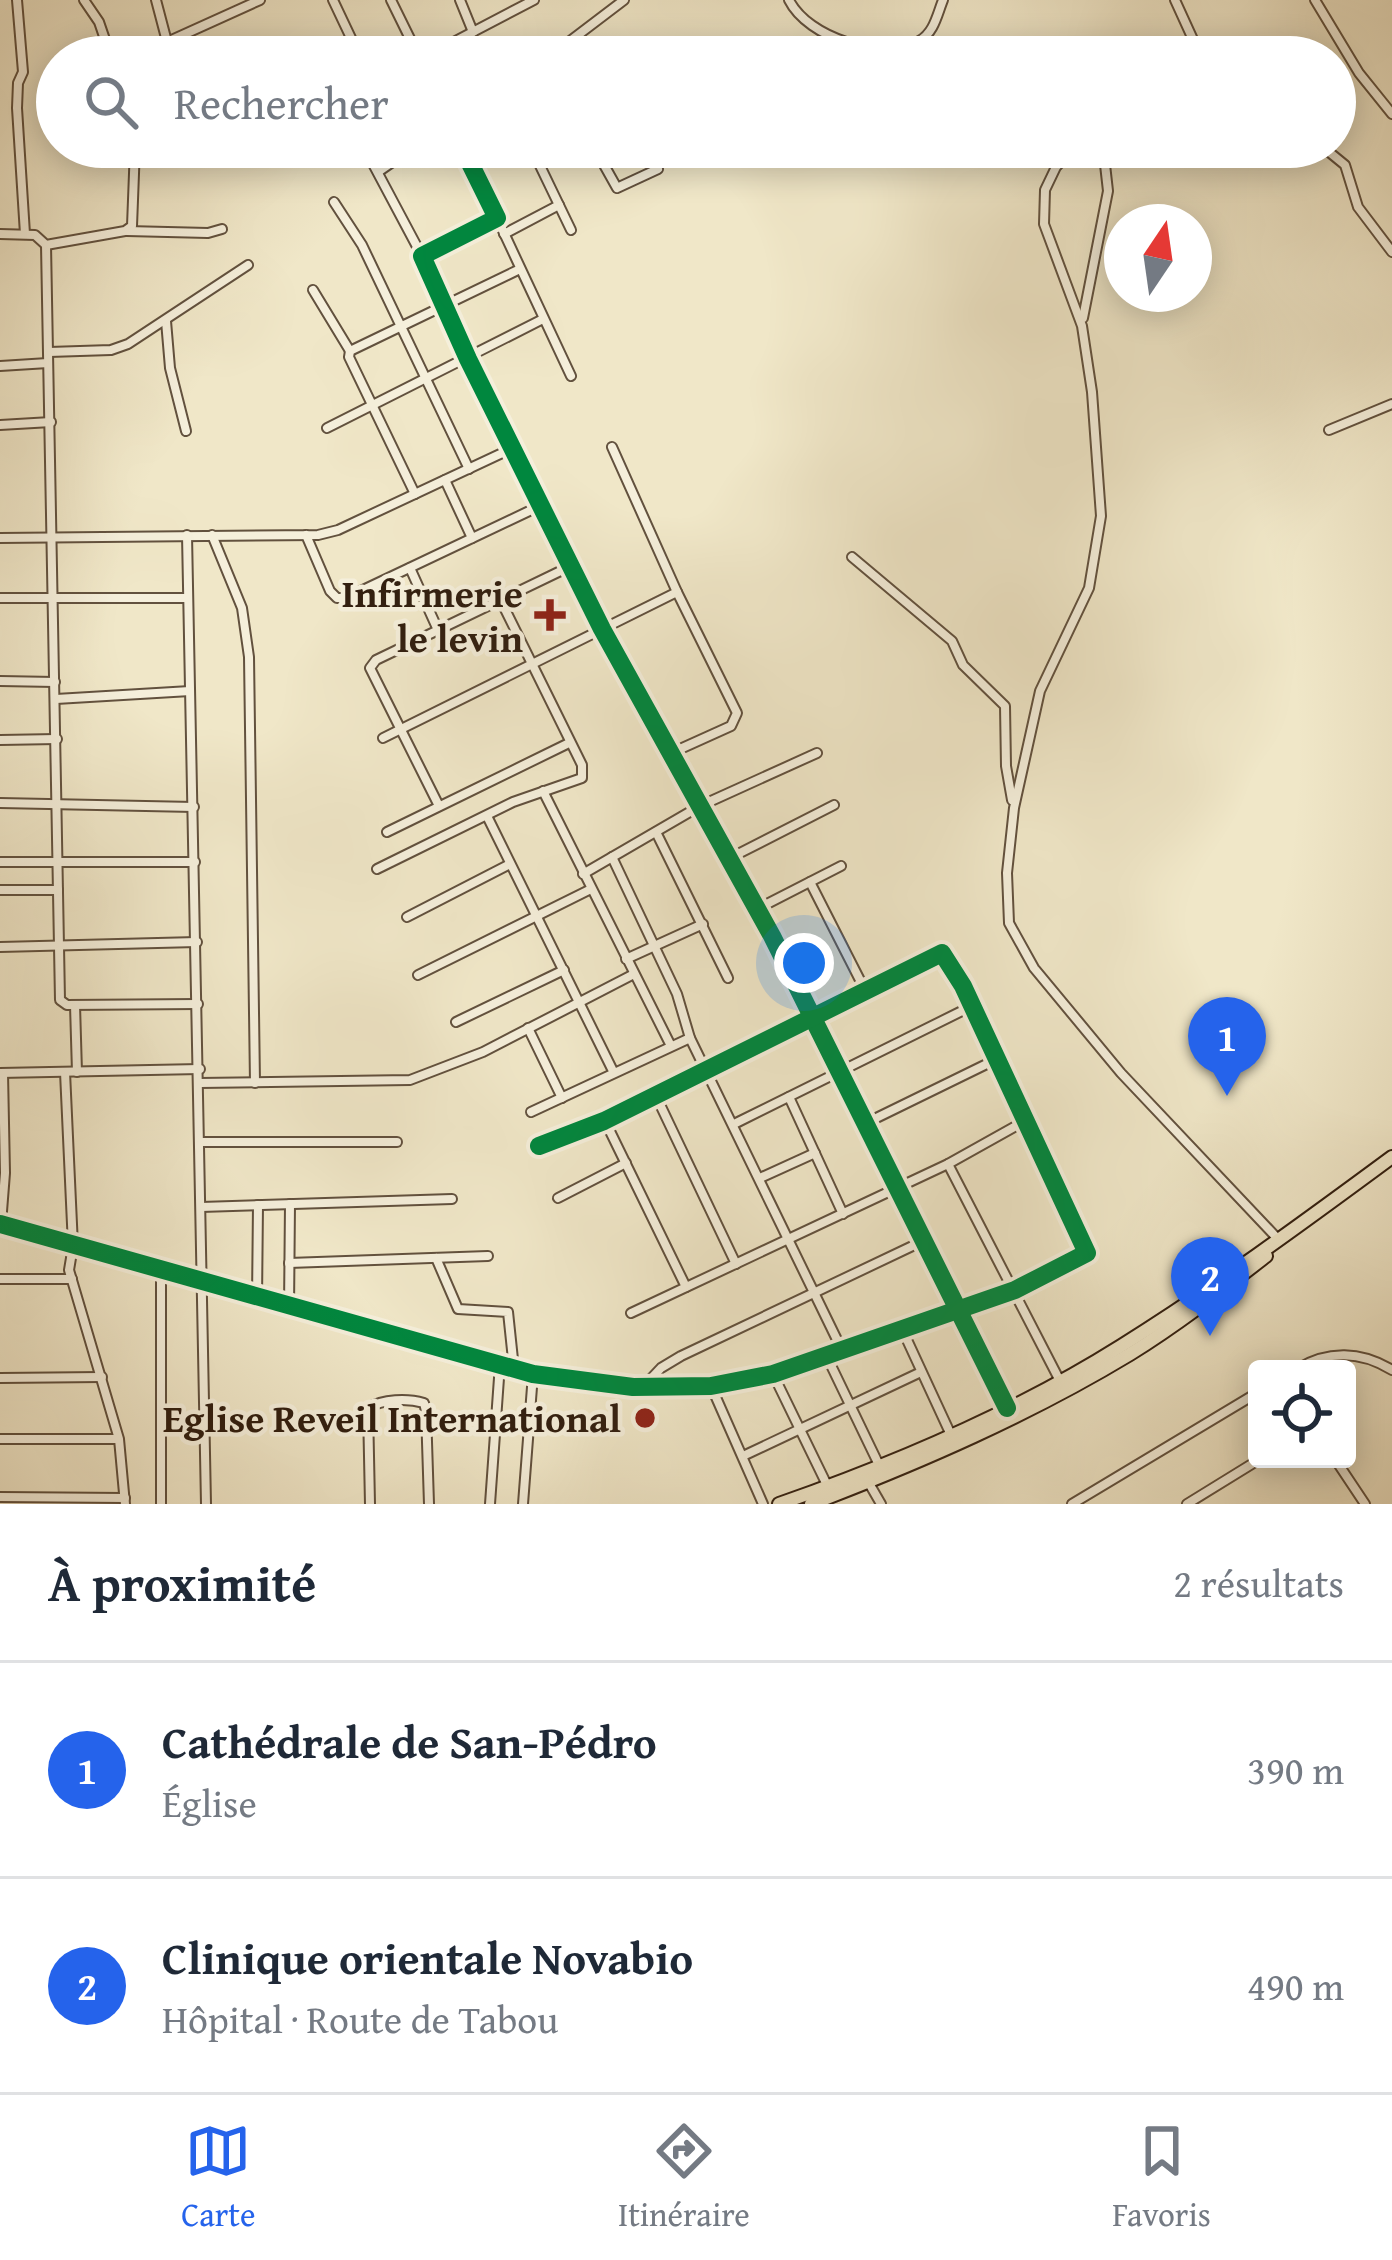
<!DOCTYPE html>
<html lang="fr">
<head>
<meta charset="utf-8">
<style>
	:root { --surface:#fff; --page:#f6f6f7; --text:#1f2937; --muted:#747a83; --line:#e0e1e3; --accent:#2563eb }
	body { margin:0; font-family:"Gentium Book Plus",serif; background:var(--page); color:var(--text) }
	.controls { position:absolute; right:36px; bottom:36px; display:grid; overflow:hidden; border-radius:12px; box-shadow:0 6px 30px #0003 }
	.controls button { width:108px; height:108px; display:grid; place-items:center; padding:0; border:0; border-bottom:3px solid var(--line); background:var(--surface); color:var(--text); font:60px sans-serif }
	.compass { position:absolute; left:1104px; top:204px; width:108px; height:108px; border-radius:50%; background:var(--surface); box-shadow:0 6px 30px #0003; rotate:13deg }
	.you { position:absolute; left:804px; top:963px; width:42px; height:42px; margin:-30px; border:9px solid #fff; border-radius:50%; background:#1a73e8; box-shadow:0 0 0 18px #1a73e833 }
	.badge { display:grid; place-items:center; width:78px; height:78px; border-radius:50%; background:var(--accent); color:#fff; font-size:39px; font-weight:700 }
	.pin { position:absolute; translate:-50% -99px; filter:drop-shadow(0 3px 6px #0008) }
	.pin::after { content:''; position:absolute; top:63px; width:42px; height:36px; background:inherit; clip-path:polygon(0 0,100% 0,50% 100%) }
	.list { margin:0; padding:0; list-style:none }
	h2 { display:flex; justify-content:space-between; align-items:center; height:156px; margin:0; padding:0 48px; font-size:51px }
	h2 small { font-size:39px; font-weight:400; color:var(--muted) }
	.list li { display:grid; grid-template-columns:78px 1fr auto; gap:36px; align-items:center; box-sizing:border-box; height:216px; padding:0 48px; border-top:3px solid var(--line) }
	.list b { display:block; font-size:45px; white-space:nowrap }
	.list p { margin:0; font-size:39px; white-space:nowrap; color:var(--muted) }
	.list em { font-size:39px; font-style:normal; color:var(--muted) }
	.icon { flex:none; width:66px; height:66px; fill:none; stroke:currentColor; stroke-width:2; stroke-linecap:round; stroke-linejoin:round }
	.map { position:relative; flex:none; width:1392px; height:1504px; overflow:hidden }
	.search { position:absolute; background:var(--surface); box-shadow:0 6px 30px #0003; left:36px; right:36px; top:36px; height:132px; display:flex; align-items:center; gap:30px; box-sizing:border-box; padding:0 42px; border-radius:66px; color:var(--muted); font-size:45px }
	.sheet { height:588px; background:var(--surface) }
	nav { display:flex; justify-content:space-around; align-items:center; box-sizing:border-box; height:168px; border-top:3px solid var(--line); background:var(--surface); font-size:33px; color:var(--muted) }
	nav a { display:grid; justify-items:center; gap:6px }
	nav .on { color:var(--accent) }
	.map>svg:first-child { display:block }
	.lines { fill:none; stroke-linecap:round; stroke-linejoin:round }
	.minor-casing { stroke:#62513e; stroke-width:12 }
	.primary-casing { stroke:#321f10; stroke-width:16 }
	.minor { stroke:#f5efdb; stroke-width:8 }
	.primary { stroke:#f0e7c8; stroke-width:12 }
	.cycleway-casing { stroke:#f5efdb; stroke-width:26 }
	.cycleway { stroke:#00873e; stroke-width:18 }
	.poi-dot { fill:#8f2418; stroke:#f5efdb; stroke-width:4.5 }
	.labels { text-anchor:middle; stroke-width:9; stroke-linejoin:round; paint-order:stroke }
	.poi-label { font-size:39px; font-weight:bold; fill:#321f10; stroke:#f5efdb; text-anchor:end }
</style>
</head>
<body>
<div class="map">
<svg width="1392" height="1504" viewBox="0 0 1392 1504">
	<rect width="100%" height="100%" fill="#f0e7c8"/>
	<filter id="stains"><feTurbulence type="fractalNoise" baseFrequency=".00167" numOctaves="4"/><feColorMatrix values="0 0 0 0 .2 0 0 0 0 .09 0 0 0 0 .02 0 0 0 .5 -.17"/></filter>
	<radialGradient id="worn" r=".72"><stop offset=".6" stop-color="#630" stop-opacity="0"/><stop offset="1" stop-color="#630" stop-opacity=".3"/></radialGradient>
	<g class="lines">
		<defs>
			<g id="minor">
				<polyline points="17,0 23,72 18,83 17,108 25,234"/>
				<polyline points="84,0 99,22 111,57"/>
				<polyline points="156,0 171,57"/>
				<polyline points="333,0 360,57"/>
				<polyline points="391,0 419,57"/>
				<polyline points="460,0 473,32"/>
				<path d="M789,0C808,38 881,61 919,41C934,33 937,15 943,0"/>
				<polyline points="1175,0 1201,57"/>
				<polyline points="1315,0 1359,73 1392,114"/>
				<polyline points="165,43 260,0"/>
				<polyline points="425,57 534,0"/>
				<polyline points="549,57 624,0"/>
				<polyline points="212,147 225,154 242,147"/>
				<polyline points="364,147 422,256"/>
				<polyline points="462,147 497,218 422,256 468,359 602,629 772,936 1007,1408"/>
				<polyline points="531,147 571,230"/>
				<polyline points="594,147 617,188 658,169"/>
				<polyline points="1074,147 1056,167 1045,190 1044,224 1082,326 1092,392 1101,516 1089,588 1040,691 1014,808 1007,873 1009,923 1034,968 1121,1073 1277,1238"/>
				<polyline points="1323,147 1345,165 1358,207 1392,252"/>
				<polyline points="378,172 414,147"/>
				<polyline points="334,202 362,245 469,469"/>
				<polyline points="497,218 571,376"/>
				<polyline points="127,231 208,233 222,229"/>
				<polyline points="0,234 35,235 46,245 125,231 132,226 135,147"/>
				<polyline points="504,234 559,205"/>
				<polyline points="46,245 60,1000 67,1005 198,1004"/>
				<polyline points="313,290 350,351"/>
				<polyline points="1083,318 1108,191 1103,147"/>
				<polyline points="166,321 170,368 186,431"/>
				<polyline points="49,352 111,350 128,344 248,265"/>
				<polyline points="0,366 48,363"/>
				<polyline points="0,425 51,422"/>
				<polyline points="327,428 543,319"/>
				<polyline points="1329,430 1392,404"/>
				<polyline points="445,480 472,538"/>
				<polyline points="415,494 349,357 350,351 520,269"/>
				<polyline points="187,535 206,1504"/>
				<polyline points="212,535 242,608 249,657 255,1083"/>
				<polyline points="306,535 330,591 337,598 346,598 544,504"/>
				<polyline points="0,538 318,535 338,530 515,447"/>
				<polyline points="852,557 952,641 963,665 1005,706 1006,766 1012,800"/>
				<polyline points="410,568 438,630"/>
				<polyline points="0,598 186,598"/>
				<polyline points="0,681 55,682"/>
				<polyline points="56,699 190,691"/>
				<polyline points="383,738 677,592 612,447"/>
				<polyline points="0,740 57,739"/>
				<polyline points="669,754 731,726 737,713 677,592"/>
				<polyline points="543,791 671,1046"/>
				<polyline points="0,803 194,807"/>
				<polyline points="439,806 370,668 376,660 573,565"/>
				<polyline points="487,816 613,1071"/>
				<polyline points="387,832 569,743"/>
				<polyline points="656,832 728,978"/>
				<polyline points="612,857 677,994 690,1038 842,1350"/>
				<polyline points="730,858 834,805"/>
				<polyline points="0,862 195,862"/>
				<polyline points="377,869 513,802 582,778 582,765 500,599"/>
				<polyline points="583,874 700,806 817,753"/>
				<polyline points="810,882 865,990"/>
				<polyline points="0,890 58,890"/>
				<polyline points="757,909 841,866"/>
				<polyline points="407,917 510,864"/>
				<polyline points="0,947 197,942"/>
				<polyline points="626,959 703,924"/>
				<polyline points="418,975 591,889"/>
				<polyline points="75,1005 77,1072"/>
				<polyline points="456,1022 564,970"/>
				<polyline points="528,1028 562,1098"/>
				<polyline points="65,1072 73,1246 69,1270 119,1439 125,1504"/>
				<polyline points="0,1073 200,1069"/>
				<polyline points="200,1083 410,1080 483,1052 634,974"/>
				<polyline points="655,1094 736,1264"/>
				<polyline points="789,1097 843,1214"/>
				<polyline points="531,1112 690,1038"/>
				<polyline points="605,1121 686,1287"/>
				<polyline points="734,1124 972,1006"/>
				<polyline points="864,1124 997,1059"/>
				<polyline points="201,1142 397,1142"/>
				<polyline points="948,1164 1060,1381"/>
				<polyline points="760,1178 815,1153"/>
				<polyline points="558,1198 626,1163"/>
				<polyline points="201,1207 452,1199"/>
				<polyline points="0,1224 533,1374 633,1387 711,1386 773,1374 1015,1290 1087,1253 963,986 942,953 604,1121 539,1146"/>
				<polyline points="1,1224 5,1173 3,1073"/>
				<polyline points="436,1258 458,1309 508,1312 514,1369"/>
				<polyline points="289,1263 488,1256"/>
				<polyline points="0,1279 72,1279"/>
				<polyline points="257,1299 258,1205"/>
				<polyline points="289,1308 290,1204"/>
				<polyline points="631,1313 948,1164 1025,1121"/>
				<polyline points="902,1329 951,1435"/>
				<polyline points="826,1355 879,1465"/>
				<path d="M1297,1369C1328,1350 1361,1351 1392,1370"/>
				<polyline points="773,1374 827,1485"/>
				<polyline points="0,1378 102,1377"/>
				<polyline points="644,1386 661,1368 681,1356 923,1241"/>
				<polyline points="711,1386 763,1504"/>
				<polyline points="0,1439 118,1439"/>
				<polyline points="743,1456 921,1372"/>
				<polyline points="1335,1459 1365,1504"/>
				<polyline points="866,1478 881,1504"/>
				<polyline points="0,1497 125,1498"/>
				<polyline points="161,1504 161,1271"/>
				<path d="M370,1504L368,1408C383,1399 407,1398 424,1403L426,1411L429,1504"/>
				<polyline points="490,1504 500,1364"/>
				<polyline points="523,1504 533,1374"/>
				<polyline points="1072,1504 1257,1393"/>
				<polyline points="1187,1504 1260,1459"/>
			</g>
			<g id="primary">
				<path d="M779,1504C896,1463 1016,1412 1121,1346C1214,1288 1304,1222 1392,1157"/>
				<path d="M811,1504C921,1462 1029,1415 1130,1354C1177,1325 1222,1290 1266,1256"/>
			</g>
		</defs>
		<!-- minor casing -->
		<use href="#minor" class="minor-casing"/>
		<!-- primary casing -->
		<use href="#primary" class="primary-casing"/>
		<!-- minor -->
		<use href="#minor" class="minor"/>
		<!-- primary -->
		<use href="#primary" class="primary"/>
		<defs>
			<g id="cycleway">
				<polyline points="462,147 497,218 422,256 468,359 602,629 772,936 1007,1408"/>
				<polyline points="0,1224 533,1374 633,1387 711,1386 773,1374 1015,1290 1087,1253 963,986 942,953 604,1121 539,1146"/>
			</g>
		</defs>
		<!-- cycleway casing -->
		<use href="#cycleway" class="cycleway-casing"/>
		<!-- cycleway -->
		<use href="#cycleway" class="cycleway"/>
	</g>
	<!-- markers -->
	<g class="poi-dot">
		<path d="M544 597h12v12h12v12h-12v12h-12v-12h-12v-12h12z"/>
		<circle cx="645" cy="1418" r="12"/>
	</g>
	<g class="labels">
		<!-- poi labels -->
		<g class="poi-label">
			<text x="523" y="607">Infirmerie<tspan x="523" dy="45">le levin</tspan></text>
			<text x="621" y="1432">Eglise Reveil International</text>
		</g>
	</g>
	<rect width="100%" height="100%" filter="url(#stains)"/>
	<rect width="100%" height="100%" fill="url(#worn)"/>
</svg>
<div class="controls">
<button><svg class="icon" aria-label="locate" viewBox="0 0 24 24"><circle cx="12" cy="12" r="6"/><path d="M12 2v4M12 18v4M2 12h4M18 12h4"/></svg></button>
</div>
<svg class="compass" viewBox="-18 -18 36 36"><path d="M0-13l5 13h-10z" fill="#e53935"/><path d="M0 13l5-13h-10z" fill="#747a83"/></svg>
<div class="you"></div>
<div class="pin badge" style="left:1227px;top:1096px">1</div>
<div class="pin badge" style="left:1210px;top:1336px">2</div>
<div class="search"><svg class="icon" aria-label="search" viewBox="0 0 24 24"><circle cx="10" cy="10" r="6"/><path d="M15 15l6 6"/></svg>Rechercher</div>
</div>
<section class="sheet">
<h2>À proximité<small>2 résultats</small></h2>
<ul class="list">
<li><span class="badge">1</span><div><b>Cathédrale de San-Pédro</b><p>Église</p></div><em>390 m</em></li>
<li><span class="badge">2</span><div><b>Clinique orientale Novabio</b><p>Hôpital · Route de Tabou</p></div><em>490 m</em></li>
</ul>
</section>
<nav>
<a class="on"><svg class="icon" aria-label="map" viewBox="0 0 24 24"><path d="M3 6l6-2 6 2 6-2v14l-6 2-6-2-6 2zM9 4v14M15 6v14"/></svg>Carte</a>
<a><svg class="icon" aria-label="directions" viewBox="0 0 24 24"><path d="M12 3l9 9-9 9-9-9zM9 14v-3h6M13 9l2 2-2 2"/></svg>Itinéraire</a>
<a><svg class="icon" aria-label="saved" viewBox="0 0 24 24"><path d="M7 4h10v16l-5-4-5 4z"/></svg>Favoris</a>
</nav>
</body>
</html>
